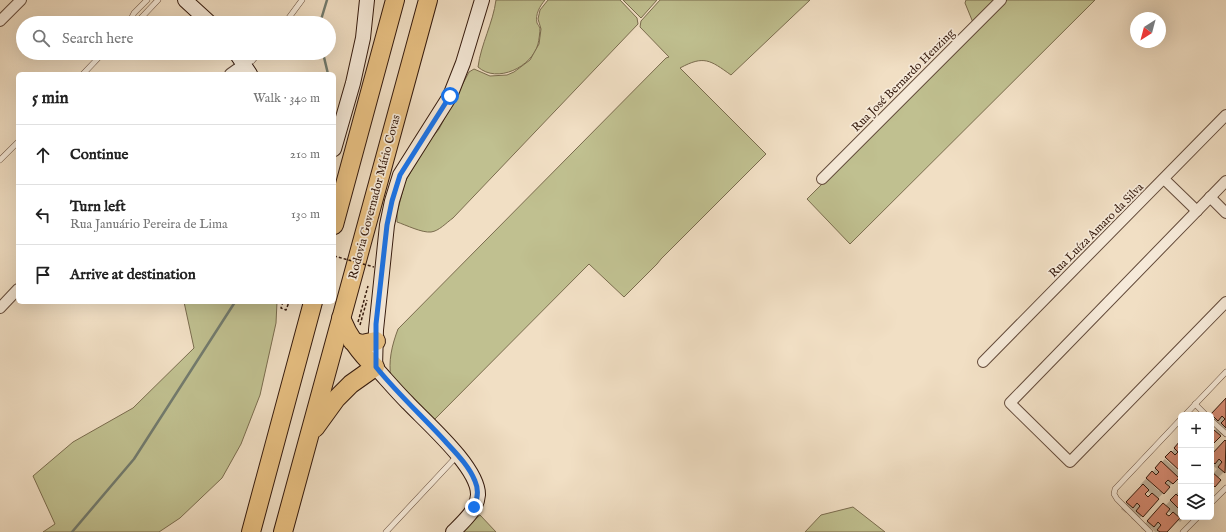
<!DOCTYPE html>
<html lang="en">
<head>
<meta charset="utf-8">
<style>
	:root { --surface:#fff; --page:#f2f2f2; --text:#222; --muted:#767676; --line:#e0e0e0 }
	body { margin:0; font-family:"IM FELL English",serif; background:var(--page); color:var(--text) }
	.controls { position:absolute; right:12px; bottom:12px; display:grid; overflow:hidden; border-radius:6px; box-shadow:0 4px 16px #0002 }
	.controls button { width:36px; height:36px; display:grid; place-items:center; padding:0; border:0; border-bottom:1px solid var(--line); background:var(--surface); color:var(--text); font:20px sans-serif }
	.compass { position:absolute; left:1130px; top:12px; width:36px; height:36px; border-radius:50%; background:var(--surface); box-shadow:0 4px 16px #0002; rotate:216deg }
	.stop { position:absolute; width:12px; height:12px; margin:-9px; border:3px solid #1a73e8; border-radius:50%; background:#fff }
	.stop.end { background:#1a73e8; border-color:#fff; box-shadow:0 1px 4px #0008 }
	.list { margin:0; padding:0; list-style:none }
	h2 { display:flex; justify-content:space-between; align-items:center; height:52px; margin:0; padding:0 16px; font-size:17px }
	h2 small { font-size:13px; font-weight:400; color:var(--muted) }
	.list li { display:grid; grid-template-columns:26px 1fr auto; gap:12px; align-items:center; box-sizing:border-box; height:60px; padding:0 16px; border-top:1px solid var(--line) }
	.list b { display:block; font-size:15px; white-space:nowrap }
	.list p { margin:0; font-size:13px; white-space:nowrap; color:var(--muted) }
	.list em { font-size:13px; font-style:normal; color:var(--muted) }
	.icon { flex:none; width:22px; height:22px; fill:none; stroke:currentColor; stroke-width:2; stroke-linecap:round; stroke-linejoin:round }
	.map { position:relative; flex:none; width:1226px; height:532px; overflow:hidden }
	.search { position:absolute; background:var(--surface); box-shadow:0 4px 16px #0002; left:16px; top:16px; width:320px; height:44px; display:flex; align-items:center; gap:10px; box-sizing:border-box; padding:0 14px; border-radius:22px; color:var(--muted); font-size:15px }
	.panel { position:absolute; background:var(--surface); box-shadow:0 4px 16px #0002; left:16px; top:72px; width:320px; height:232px; border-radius:6px }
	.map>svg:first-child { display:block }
	.green { fill:#c0c090; stroke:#7a6c4e }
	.shadow { fill:#0003; fill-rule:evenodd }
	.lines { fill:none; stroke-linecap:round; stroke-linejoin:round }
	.stream { stroke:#727b6e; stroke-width:2.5 }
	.building { fill:#d78c74; stroke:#34190c }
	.lane-casing { stroke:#634a3a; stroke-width:6 }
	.street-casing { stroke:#634a3a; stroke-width:12 }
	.secondary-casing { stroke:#34190c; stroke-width:16 }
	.highway-casing { stroke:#34190c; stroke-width:20 }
	.path { stroke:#34190c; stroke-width:1.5; stroke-dasharray:3 2; stroke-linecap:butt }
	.lane { stroke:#f6ead9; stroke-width:5 }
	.street { stroke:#f6ead9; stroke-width:10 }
	.secondary { stroke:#f6ead9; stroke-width:14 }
	.highway { stroke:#e8c082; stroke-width:18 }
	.path-bridge { stroke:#34190c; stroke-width:1.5; stroke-dasharray:3 2; stroke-linecap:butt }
	.route { stroke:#1a73e8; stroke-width:5 }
	.labels { text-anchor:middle; stroke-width:3.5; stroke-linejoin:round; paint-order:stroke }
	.street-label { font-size:12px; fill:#34190c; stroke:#f6ead9 }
</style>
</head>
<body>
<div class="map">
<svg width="1226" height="532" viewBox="0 0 1226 532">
	<rect width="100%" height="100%" fill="#f1dfc4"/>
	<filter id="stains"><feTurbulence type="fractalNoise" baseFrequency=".005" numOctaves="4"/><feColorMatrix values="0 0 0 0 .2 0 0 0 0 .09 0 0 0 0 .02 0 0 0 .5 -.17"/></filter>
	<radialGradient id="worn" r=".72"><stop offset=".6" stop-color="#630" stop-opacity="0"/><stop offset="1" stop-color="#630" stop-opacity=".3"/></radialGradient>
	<!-- green -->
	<g class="green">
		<path d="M496,0H545C540,6 535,14 537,23C538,25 539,26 540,28C540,32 539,40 538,44C532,67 497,84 478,67C481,44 493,23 496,0Z"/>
		<path d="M548,0H620L637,18L638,24L453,218C446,223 439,231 431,232C422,233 406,225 397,222V213L405,182L427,144L439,129L469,72L474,69L490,76L507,75L514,72L530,60L539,44L541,29L538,19L540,10Z"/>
		<polygon points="623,0 657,0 641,18"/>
		<path d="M660,0H810L731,75C710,60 704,55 680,68L766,154L661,259L657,264L624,297L589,264L433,421L391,378C388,361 392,345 398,329L666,58L669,57L640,27L641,21Z"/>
		<polygon points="966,0 998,0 974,25 965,3"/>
		<polygon points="1007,0 1095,0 850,244 807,199"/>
		<polygon points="184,302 277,302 276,323 260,395 241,444 222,478 180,518 159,532 43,532 55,524 33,476 73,442 133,408 194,348"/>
		<polygon points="853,507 885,532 805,532 821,515"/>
		<polygon points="480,515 496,532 460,532"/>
	</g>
	<!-- shadow -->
	<g class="shadow">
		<polygon points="1226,400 1226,430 1211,445 1211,434 1219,426 1215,422 1211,426 1211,416"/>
		<polygon points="1226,441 1226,470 1218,478 1220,480 1211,489 1211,472 1213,474 1217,469 1212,465 1211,466 1211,456"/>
		<path d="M1180,443L1181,444V474L1136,522L1131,518L1135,513L1130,509L1126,513L1121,509L1142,486L1140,485ZM1166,457L1179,469L1178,471L1165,459ZM1150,480L1161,490L1159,491L1149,481ZM1147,491L1152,495L1148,499L1144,494Z"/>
		<path d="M1181,489V517H1185L1180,522L1177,519L1166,532H1155L1151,528L1146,532L1141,528L1157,511L1165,506ZM1167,510L1172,514L1169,518L1164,514Z"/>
	</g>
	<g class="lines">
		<!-- stream -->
		<g class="stream">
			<polyline points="320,23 327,0"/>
			<polyline points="323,53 328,74"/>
			<polyline points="72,532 134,459 235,302"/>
		</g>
	</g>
	<!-- building -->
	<g class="building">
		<polygon points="1226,398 1226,428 1221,423 1225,419 1222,416 1218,421 1211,414"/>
		<polygon points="1214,430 1221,436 1211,446 1211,433"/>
		<polygon points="1225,440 1226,441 1225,473 1218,467 1222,462 1219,459 1215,464 1211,460 1211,455"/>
		<polygon points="1180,441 1181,442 1181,472 1165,457 1171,451 1175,455 1178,452 1174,448"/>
		<polygon points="1161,461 1179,478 1173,484 1168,480 1165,483 1170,487 1164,494 1146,478 1152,471 1156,475 1159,472 1155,468"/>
		<polygon points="1211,471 1221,480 1215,487 1211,483"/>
		<polygon points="1143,484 1149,490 1145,494 1148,497 1152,493 1159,499 1143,517 1136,511 1140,506 1137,503 1133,508 1126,502"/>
		<polygon points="1176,494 1180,498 1181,497 1181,511 1170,500"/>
		<polygon points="1163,503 1170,509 1166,514 1169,516 1173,512 1180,518 1167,532 1160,532 1157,530 1161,525 1158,522 1154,527 1147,521"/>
	</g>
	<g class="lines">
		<defs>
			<g id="lane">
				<polyline points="129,23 134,13 147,0"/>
				<polyline points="134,23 141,18 158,0"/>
				<polyline points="285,23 302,0"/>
				<polyline points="245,63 252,61 259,53"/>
				<polyline points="83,74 103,53"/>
				<polyline points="0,160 18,142"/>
				<polyline points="1195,404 1206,415"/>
				<polyline points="1185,415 1226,372"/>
				<polyline points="1211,420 1226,434"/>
				<polyline points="1211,503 1226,488"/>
				<polyline points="386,532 457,456"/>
				<polyline points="1150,532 1117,499 1114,494 1115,489 1181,419"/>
				<polyline points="1183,532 1198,517"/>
			</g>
			<g id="street">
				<polyline points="0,21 21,0"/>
				<polyline points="230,74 244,64"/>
				<polyline points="822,179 1001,0"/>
				<polyline points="1164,179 1197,211"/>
				<polyline points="1226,181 1010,403 1070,462 1226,302"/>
				<polyline points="1210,197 1226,213"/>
				<polyline points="0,308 18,289"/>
				<polyline points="983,362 1226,115"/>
			</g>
			<g id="secondary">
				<polyline points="185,0 210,23"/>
				<polyline points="236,53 250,74"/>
				<polyline points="334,149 353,83 363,38 367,0"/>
				<path d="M453,532C463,522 477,510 478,495C479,468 427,423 408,403C397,392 386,379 375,367L376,330L387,225L392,201L400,175L450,96L463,63L482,0"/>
			</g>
			<g id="highway">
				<polyline points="334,225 395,0"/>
				<polyline points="352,341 362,344 376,341"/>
				<path d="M315,428L336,399L351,384L375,367C360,353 349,338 341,318"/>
				<polyline points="251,532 313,302"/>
				<polyline points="283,532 428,0"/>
			</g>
		</defs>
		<!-- lane casing -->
		<use href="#lane" class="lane-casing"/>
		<!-- street casing -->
		<use href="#street" class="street-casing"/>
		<!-- secondary casing -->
		<use href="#secondary" class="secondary-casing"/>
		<!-- highway casing -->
		<use href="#highway" class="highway-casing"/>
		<!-- path -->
		<g class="path">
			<polyline points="283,302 281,308 286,310 289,302"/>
			<polyline points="358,322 368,286"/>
			<polyline points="360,325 367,300"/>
		</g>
		<!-- lane -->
		<use href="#lane" class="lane"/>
		<!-- street -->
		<use href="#street" class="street"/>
		<!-- secondary -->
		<use href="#secondary" class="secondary"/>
		<!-- highway -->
		<use href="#highway" class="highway"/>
		<!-- path-bridge -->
		<polyline class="path-bridge" points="334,256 374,267"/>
	</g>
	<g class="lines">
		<!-- route -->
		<path class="route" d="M450,96L400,175L392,201L387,225L376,324V367C397,393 422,416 445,441C456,453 469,466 475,481C479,490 478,498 474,507"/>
	</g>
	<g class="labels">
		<!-- street labels -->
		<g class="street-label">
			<text transform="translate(903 80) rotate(-45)" y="4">Rua José Bernardo Henzing</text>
			<text transform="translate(374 197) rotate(-75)" y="4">Rodovia Governador Mário Covas</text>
			<text transform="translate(1096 230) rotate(-45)" y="4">Rua Luíza Amaro da Silva</text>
		</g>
	</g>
	<rect width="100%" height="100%" filter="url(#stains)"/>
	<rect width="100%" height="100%" fill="url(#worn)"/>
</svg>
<div class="controls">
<button>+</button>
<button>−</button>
<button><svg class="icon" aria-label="layers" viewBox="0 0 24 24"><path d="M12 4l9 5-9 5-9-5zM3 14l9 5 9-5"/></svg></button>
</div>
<svg class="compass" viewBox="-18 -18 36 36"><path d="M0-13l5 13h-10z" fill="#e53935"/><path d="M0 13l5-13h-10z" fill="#767676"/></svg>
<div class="stop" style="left:450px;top:96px"></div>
<div class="stop end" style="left:474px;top:507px"></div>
<div class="search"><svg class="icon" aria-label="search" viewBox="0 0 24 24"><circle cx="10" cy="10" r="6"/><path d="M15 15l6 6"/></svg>Search here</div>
<section class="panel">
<h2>5 min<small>Walk · 340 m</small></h2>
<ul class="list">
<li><svg class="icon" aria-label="ahead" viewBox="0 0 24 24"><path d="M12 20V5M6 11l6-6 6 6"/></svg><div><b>Continue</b></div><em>210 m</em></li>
<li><svg class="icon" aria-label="left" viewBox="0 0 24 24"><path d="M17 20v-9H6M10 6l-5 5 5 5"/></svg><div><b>Turn left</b><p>Rua Januário Pereira de Lima</p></div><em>130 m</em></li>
<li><svg class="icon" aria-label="arrive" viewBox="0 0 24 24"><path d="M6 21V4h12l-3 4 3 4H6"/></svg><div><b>Arrive at destination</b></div></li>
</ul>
</section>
</div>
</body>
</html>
